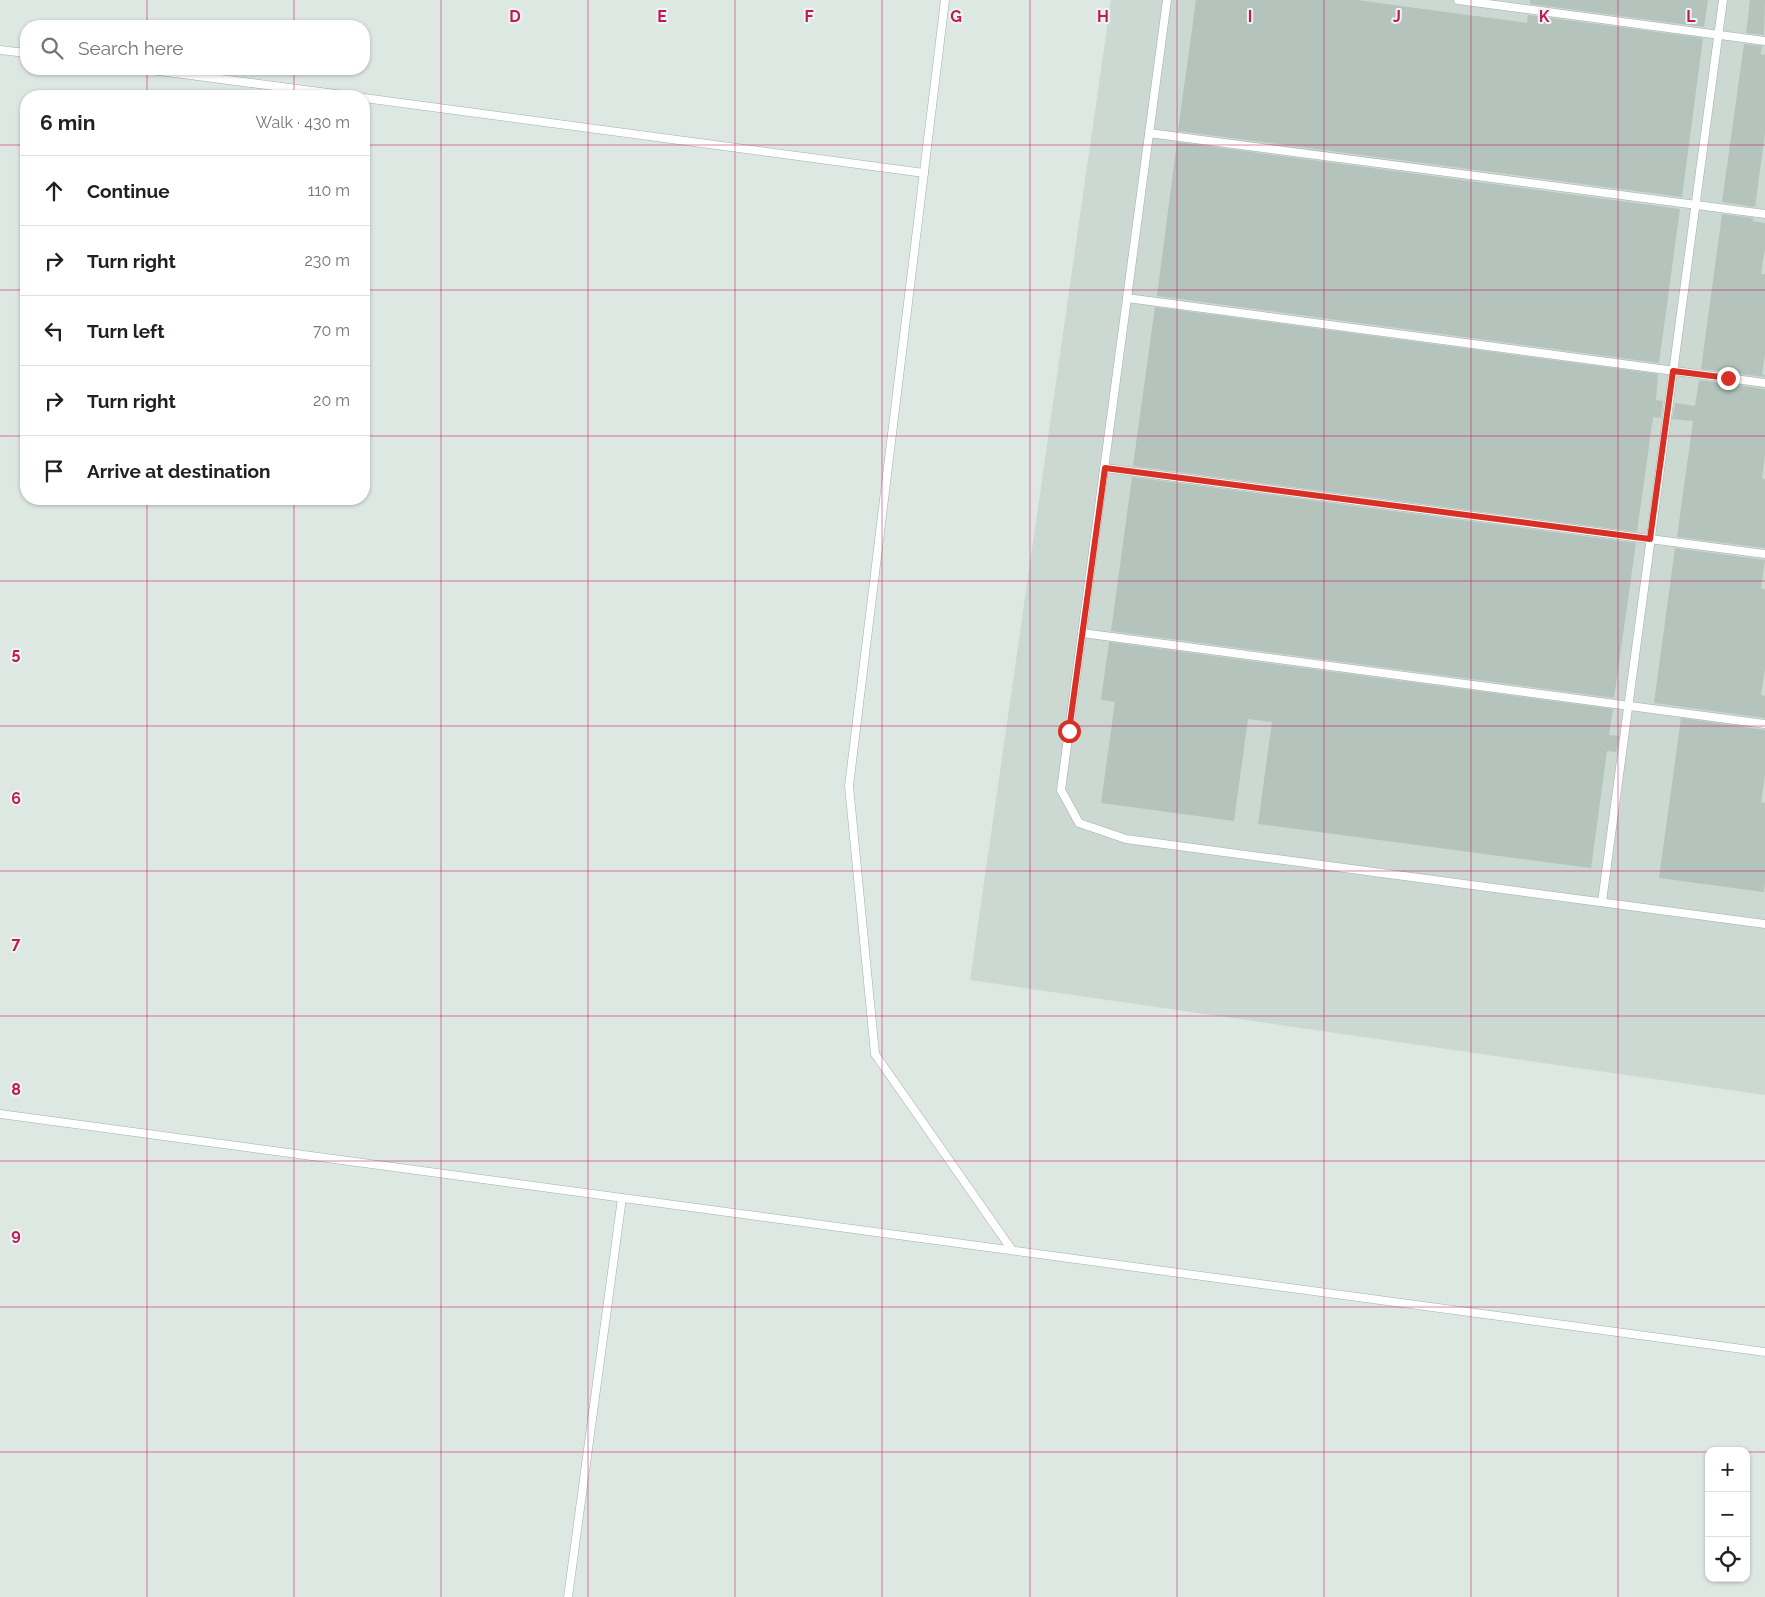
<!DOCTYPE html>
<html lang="en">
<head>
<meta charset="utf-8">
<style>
	:root { --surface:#fff; --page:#f2f2f2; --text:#202124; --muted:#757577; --line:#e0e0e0 }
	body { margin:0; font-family:Raleway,sans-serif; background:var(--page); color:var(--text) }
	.controls { position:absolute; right:15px; bottom:15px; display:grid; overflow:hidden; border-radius:10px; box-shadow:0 1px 4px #0004 }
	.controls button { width:45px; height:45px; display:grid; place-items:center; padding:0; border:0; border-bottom:1px solid var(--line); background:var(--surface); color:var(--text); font:25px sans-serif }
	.stop { position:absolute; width:15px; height:15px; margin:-11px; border:4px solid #d93025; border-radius:50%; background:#fff }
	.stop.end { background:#d93025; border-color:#fff; box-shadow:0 1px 5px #0008 }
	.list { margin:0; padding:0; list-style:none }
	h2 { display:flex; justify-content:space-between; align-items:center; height:65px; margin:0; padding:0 20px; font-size:21px }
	h2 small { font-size:16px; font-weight:400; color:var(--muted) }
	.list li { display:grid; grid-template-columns:32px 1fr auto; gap:15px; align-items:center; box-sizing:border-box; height:70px; padding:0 20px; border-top:1px solid var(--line) }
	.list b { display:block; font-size:19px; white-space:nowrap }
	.list em { font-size:16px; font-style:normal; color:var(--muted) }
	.icon { flex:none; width:28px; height:28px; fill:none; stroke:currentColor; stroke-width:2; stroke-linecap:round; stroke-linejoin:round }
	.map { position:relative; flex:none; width:1765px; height:1597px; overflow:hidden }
	.search { position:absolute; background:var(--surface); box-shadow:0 1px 4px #0004; left:20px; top:20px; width:350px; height:55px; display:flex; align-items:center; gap:12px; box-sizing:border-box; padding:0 18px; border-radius:20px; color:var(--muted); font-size:19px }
	.panel { position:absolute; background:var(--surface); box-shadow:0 1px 4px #0004; left:20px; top:90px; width:350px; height:415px; border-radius:20px }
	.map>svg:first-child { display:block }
	.built { fill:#ccd8d2 }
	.building { fill:#b4c3bc }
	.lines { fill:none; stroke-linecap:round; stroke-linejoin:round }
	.lane-casing { stroke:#a2afa9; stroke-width:9 }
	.lane { stroke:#fff; stroke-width:8 }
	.route { stroke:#d93025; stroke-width:6 }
	.grid { fill:none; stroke:#c2185b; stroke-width:1; stroke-opacity:0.55 }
	.grid-label { font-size:16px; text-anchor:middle; font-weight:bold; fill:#c2185b; stroke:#eef5f1; stroke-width:4; stroke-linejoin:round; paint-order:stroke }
</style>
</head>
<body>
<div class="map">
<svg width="1765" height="1597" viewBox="0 0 1765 1597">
	<rect width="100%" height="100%" fill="#dee8e3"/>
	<!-- built -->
	<polygon class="built" points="1111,0 1765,0 1765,1095 970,980"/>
	<!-- building -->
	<g class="building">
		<polygon points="1196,0 1356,0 1527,23 1528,15 1703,38 1682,197 1178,131"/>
		<polygon points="1530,0 1708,0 1704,27 1530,4"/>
		<polygon points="1750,0 1765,0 1764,35 1746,33"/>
		<polygon points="1744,44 1762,46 1761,54 1765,55 1765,133 1755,207 1722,202"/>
		<polygon points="1177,142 1680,209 1659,363 1157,296"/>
		<polygon points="1722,214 1753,218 1753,221 1765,223 1765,248 1761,274 1765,274 1765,354 1762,375 1765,375 1765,377 1701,369"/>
		<polygon points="1155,307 1658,374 1656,400 1663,401 1661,418 1653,417 1637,532 1133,466"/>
		<polygon points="1699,380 1765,389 1765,454 1762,479 1765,479 1765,548 1677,537 1693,421 1672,419 1675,403 1695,406"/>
		<polygon points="1132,477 1636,543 1614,698 1111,631"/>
		<polygon points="1675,548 1765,560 1761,589 1765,589 1765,668 1761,695 1765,696 1765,718 1654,703"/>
		<polygon points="1109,642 1613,709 1609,735 1619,736 1616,752 1607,751 1591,868 1258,824 1272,722 1248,719 1234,821 1101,803 1115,702 1101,700"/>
		<polygon points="1681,718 1765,730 1765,775 1761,802 1765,803 1765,882 1764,892 1659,878"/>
	</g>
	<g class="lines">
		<defs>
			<g id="lane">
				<polyline points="945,0 849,786 875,1054 1012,1250"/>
				<polyline points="1167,0 1061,790 1079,823 1126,839 1765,924"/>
				<polyline points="1458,0 1765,41"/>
				<polyline points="0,50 26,53"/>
				<polyline points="144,69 351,96"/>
				<polyline points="364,98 924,173"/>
				<polyline points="1149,133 1765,214"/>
				<polyline points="1127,298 1765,383"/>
				<polyline points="1105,468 1765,554"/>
				<polyline points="1082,633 1765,724"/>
				<polyline points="1602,902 1723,0"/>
				<polyline points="0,1114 1765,1352"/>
				<polyline points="568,1597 622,1198"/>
			</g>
		</defs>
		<!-- lane casing -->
		<use href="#lane" class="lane-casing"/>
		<!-- lane -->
		<use href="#lane" class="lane"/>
	</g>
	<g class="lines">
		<!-- route -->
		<polyline class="route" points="1069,731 1105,468 1650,539 1673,371 1728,378"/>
	</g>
	<!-- grid -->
	<path class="grid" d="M147,0V26M294,0V26M441,0V1597M588,0V1597M735,0V1597M882,0V1597M1030,0V1597M1177,0V1597M1324,0V1597M1471,0V1597M1618,0V1597M147,69V96M294,69V96M0,145H26M364,145H1765M0,290H26M364,290H1765M0,436H26M364,436H1765M147,499V1597M294,499V1597M0,581H1765M0,726H1765M0,871H1765M0,1016H1765M0,1161H1765M0,1307H1765M0,1452H1709M1746,1452H1765"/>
	<g class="grid-label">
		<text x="515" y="22">D</text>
		<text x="662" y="22">E</text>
		<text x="809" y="22">F</text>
		<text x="956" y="22">G</text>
		<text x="1103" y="22">H</text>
		<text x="1250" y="22">I</text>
		<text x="1397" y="22">J</text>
		<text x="1544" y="22">K</text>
		<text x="1691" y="22">L</text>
		<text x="16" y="659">5</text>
		<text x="16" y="804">6</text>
		<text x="16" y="949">7</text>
		<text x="16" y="1095">8</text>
		<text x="16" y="1240">9</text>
	</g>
</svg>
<div class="controls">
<button>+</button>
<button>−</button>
<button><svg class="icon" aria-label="locate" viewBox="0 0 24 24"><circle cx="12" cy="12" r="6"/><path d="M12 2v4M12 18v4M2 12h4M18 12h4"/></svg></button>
</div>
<div class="stop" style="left:1069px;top:731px"></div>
<div class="stop end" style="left:1728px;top:378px"></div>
<div class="search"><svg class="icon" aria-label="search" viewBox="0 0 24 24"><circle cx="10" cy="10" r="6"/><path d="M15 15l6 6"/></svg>Search here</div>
<section class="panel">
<h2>6 min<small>Walk · 430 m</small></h2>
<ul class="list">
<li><svg class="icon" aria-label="ahead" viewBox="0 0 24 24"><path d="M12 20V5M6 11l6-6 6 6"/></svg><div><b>Continue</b></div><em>110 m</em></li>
<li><svg class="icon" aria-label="right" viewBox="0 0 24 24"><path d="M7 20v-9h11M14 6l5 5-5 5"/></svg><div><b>Turn right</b></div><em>230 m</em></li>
<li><svg class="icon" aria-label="left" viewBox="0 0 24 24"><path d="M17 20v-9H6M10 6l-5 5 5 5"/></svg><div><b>Turn left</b></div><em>70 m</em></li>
<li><svg class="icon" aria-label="right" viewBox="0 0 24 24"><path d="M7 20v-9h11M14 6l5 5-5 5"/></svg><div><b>Turn right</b></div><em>20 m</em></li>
<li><svg class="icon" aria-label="arrive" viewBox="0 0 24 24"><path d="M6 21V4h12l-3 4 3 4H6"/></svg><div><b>Arrive at destination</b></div></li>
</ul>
</section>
</div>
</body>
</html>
